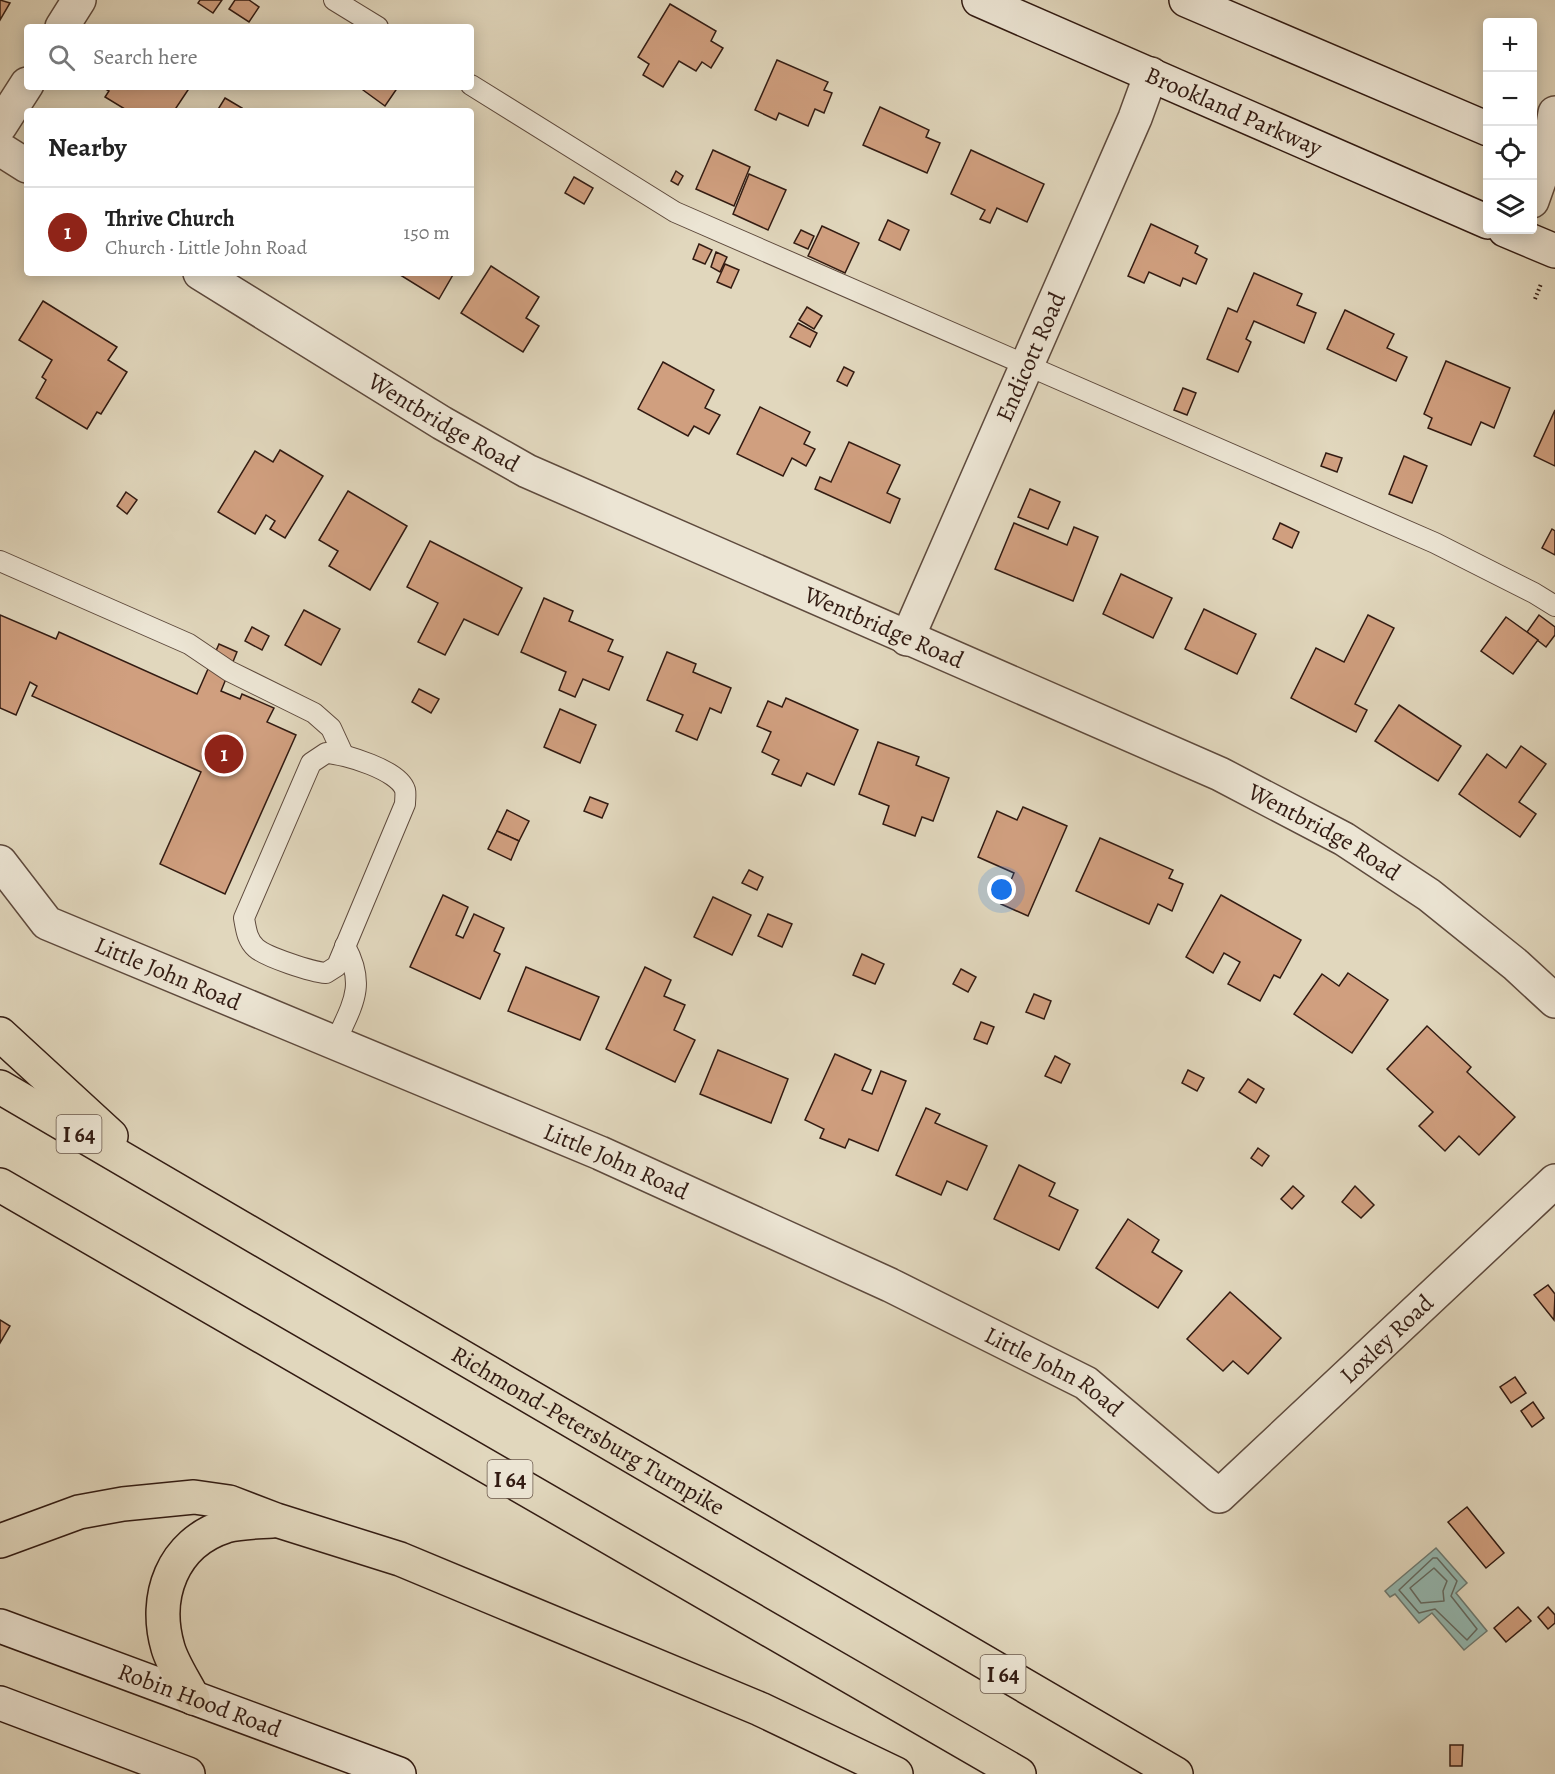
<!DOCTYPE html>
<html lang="en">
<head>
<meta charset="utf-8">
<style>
	:root { --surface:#fff; --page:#f6f6f6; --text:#222; --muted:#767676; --line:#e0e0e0; --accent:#8f2418 }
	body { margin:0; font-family:Alegreya,serif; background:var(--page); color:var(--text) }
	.controls { position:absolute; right:18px; top:18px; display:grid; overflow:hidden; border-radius:6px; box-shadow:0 3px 15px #0003 }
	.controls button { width:54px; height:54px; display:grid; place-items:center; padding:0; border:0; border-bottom:2px solid var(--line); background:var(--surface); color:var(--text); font:30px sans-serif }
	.you { position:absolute; left:1002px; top:890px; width:21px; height:21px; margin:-15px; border:4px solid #fff; border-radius:50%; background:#1a73e8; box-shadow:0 0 0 9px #1a73e833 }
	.badge { display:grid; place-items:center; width:39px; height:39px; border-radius:50%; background:var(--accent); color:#fff; font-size:20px; font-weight:700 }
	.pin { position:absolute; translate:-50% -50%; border:3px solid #fff; box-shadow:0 2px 6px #0006 }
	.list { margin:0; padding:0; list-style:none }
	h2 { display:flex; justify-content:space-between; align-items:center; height:78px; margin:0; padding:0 24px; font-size:26px }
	h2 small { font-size:20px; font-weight:400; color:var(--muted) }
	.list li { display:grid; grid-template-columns:39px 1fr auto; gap:18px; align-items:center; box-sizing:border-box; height:90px; padding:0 24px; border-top:2px solid var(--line) }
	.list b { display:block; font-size:22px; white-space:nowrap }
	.list p { margin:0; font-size:20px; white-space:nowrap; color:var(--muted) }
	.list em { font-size:20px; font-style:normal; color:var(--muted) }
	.icon { flex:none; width:33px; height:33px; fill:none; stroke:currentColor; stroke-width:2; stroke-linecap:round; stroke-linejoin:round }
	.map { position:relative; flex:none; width:1555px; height:1774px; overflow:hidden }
	.search { position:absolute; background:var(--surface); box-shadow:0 3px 15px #0003; left:24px; top:24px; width:450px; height:66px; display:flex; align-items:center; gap:15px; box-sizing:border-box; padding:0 21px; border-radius:6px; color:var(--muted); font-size:22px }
	.panel { position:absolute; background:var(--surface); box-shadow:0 3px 15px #0003; left:24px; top:108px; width:450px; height:168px; border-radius:6px }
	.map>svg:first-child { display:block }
	.water { fill:#94b9b2; stroke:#6d7a72; stroke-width:1.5 }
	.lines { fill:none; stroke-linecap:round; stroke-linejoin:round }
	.shore { stroke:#636a62; stroke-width:1.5 }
	.building { fill:#d09f7f; stroke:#321b12; stroke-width:1.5 }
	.lane-casing { stroke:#5e4a3d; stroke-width:22 }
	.street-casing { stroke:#5e4a3d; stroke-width:36 }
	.secondary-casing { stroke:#321b12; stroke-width:36 }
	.highway-casing { stroke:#321b12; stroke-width:36 }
	.path { stroke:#321b12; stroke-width:4; stroke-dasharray:1.5 3; stroke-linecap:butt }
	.lane { stroke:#ece5d4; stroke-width:20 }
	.street { stroke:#ece5d4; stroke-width:33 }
	.secondary { stroke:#ece5d4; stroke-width:33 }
	.highway { stroke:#e1d7bd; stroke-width:33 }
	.labels { text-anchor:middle; stroke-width:4.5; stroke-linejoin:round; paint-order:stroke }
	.shield { fill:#ece5d4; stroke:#6a584c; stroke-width:1.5 }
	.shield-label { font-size:22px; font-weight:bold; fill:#321b12 }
	.street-label { font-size:24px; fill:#321b12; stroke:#ece5d4 }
</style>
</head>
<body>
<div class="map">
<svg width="1555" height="1774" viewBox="0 0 1555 1774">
	<rect width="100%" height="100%" fill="#e1d7bd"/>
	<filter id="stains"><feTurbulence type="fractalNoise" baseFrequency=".00333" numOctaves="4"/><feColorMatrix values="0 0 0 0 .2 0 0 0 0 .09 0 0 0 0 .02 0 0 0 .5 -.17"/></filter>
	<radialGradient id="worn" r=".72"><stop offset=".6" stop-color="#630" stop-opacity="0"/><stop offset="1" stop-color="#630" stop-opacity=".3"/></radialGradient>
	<!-- water -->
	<polygon class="water" points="1436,1548 1467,1583 1456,1593 1487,1631 1464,1650 1432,1613 1419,1623 1395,1594 1390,1597 1385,1591"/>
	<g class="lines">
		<!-- shore -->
		<g class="shore">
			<polygon points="1433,1558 1437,1558 1457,1581 1451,1596 1477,1629 1467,1640 1435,1609 1419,1613 1399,1590"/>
			<polygon points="1434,1568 1447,1581 1443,1591 1444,1601 1421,1603 1410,1588"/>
		</g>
	</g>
	<!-- building -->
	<g class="building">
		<polygon points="0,0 10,3 0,20"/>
		<polygon points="200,0 222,0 213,13 198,3"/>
		<polygon points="235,0 249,0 259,7 249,22 229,9"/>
		<polygon points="670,4 716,31 711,41 723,48 711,68 702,62 696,71 679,61 663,87 643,75 649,64 638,57"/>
		<polygon points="777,60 828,82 824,90 832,93 824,113 815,109 808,126 779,113 776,120 755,110"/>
		<polygon points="102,87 190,87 174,111 128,111 105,97 109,91"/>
		<polygon points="366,87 398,87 385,106 363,90"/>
		<polygon points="225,98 242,108 240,111 217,111"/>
		<polygon points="880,107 929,130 926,137 940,143 927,173 863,145"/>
		<polygon points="713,150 750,167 734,206 696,189"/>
		<polygon points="971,150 1044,184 1027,222 997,208 990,223 980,219 985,210 951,194"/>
		<polygon points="676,171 683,176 678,185 671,181"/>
		<polygon points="749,174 786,190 768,230 733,214"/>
		<polygon points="574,177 593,188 584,204 565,193"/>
		<polygon points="888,220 909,230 900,250 879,240"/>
		<polygon points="1151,224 1198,246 1195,253 1207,259 1196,284 1183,278 1180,286 1149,272 1144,283 1128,276"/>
		<polygon points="822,226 859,243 845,273 808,256"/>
		<polygon points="801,230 814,236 808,249 794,243"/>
		<polygon points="699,244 712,250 705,264 693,259"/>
		<polygon points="716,252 727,257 720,272 711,267"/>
		<polygon points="725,264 739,270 731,288 717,282"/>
		<polygon points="491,266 539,297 526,318 539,326 523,352 461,313"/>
		<polygon points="397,273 454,273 439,299"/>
		<polygon points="1254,273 1302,294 1297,305 1316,313 1304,343 1254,321 1246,339 1251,342 1238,372 1207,359 1228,308 1237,312"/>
		<polygon points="43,301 117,347 108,360 127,372 101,414 97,412 87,429 36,398 46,380 42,377 52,360 19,340"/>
		<polygon points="807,307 822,316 814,329 799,320"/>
		<polygon points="1345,310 1394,334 1387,348 1407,357 1396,381 1327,349"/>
		<polygon points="798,323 817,333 810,347 790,337"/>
		<polygon points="1446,361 1510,388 1494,428 1481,422 1471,445 1428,428 1432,418 1424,414"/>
		<polygon points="663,362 714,390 705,408 720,415 709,434 694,426 688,436 638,409"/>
		<polygon points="844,367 854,372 847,386 837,381"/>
		<polygon points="1183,388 1196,393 1187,415 1174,410"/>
		<polygon points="760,407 810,432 804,444 815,449 806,466 792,458 783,476 737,454"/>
		<polygon points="1555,410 1555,466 1534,456"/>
		<polygon points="849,442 900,465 887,493 900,499 890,523 815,489 820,477 831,482"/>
		<polygon points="280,450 323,476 285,538 270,529 275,521 266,515 255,534 218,512 255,451 273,462"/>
		<polygon points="1326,453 1342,458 1337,472 1321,466"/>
		<polygon points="1404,456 1427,466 1412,503 1389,494"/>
		<polygon points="1030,489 1060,502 1048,529 1018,517"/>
		<polygon points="348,491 407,526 370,590 329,566 338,551 319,540"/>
		<polygon points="126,492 137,500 127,514 117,506"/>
		<polygon points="1014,523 1067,545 1074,527 1098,537 1073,601 995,569"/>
		<polygon points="1280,523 1299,532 1292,548 1273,539"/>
		<polygon points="1552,529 1555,531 1555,555 1542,548"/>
		<polygon points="430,541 522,588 498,635 464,619 445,655 418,642 438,603 407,587"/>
		<polygon points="1121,574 1172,598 1153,638 1103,614"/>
		<polygon points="544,598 573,611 569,621 613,640 608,651 623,657 609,690 583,679 575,697 559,690 566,672 521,652"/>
		<polygon points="1204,609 1256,634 1237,674 1185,649"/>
		<polygon points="304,610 340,629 321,665 285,645"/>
		<polygon points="0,615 56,639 59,632 197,694 219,644 237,652 221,691 240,699 242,694 274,708 267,722 296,735 225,894 160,864 201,772 32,696 37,686 30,682 16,715 0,708"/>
		<polygon points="1368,615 1394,628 1355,704 1367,710 1356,732 1291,698 1316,648 1344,662"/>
		<polygon points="1539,615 1555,627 1555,635 1546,647 1527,632"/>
		<polygon points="1506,617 1538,640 1513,674 1481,651"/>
		<polygon points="252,627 269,636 262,650 245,641"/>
		<polygon points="667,652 696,664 693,672 731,688 721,713 710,708 697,740 676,731 683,715 647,700"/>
		<polygon points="419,689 439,699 431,713 412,702"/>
		<polygon points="786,698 858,730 834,785 807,773 801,786 772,774 779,760 762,752 771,732 757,726 768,701 782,707"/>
		<polygon points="1399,705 1461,746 1438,781 1375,741"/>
		<polygon points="560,709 596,725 580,763 544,747"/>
		<polygon points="878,742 919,757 916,765 949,778 933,821 922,817 915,836 883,824 889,806 859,794"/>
		<polygon points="1521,746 1546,764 1519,802 1536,814 1520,837 1459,794 1487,754 1506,768"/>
		<polygon points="590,797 608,804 602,818 584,811"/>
		<polygon points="1023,807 1067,826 1028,916 1001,904 1014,873 978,857 997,811 1017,820"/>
		<polygon points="507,810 529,821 519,841 497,831"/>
		<polygon points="497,831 519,841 511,860 488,849"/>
		<polygon points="1100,838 1173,870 1169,878 1183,884 1172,911 1158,904 1149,924 1076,891"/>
		<polygon points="749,870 763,877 757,890 742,883"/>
		<polygon points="443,895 468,907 456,935 463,938 474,914 504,928 494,951 500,954 480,999 410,967"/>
		<polygon points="1221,895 1301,940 1280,978 1274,975 1260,1001 1228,984 1240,962 1224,953 1213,973 1186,957"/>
		<polygon points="713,897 751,915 732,955 694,937"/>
		<polygon points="768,914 792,924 782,947 758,936"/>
		<polygon points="862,954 884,964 875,984 853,975"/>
		<polygon points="526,967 599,997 580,1040 508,1011"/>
		<polygon points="645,967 671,980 664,996 685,1005 674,1030 695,1040 675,1082 606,1049"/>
		<polygon points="961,969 976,977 968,992 953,984"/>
		<polygon points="1348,973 1388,1000 1352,1053 1294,1014 1322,974 1339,986"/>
		<polygon points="1034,994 1051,1001 1044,1019 1026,1012"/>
		<polygon points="981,1022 994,1027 987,1044 974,1039"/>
		<polygon points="1427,1026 1471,1067 1467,1072 1515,1117 1479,1155 1459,1136 1445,1151 1419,1126 1433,1112 1387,1069"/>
		<polygon points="718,1050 788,1079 771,1123 700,1094"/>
		<polygon points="835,1054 871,1070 862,1090 872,1094 881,1071 906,1081 878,1151 849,1139 845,1148 820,1138 824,1129 805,1120"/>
		<polygon points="1055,1056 1070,1064 1061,1083 1045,1076"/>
		<polygon points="1188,1070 1204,1078 1197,1091 1182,1083"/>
		<polygon points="1248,1079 1264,1089 1256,1103 1239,1092"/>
		<polygon points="926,1108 940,1114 935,1123 987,1146 967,1190 947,1181 941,1195 896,1175"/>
		<polygon points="1258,1148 1269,1156 1262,1166 1251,1158"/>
		<polygon points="1019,1165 1055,1183 1049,1196 1078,1210 1059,1250 994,1219"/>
		<polygon points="1293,1186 1304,1196 1292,1209 1281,1199"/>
		<polygon points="1355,1186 1374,1205 1361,1218 1342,1202"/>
		<polygon points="1128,1219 1159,1240 1152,1252 1182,1271 1158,1308 1096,1268"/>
		<polygon points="1548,1285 1555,1294 1554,1320 1534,1295"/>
		<polygon points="1230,1292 1281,1338 1248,1374 1233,1361 1223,1371 1187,1339"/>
		<polygon points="0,1320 10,1326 0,1343"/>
		<polygon points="1515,1377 1526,1393 1511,1403 1500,1387"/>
		<polygon points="1533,1402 1544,1418 1532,1427 1521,1411"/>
		<polygon points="1467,1507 1504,1553 1486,1568 1448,1522"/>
		<polygon points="1518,1607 1531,1621 1506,1642 1494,1628"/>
		<polygon points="1548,1607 1555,1615 1555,1623 1548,1629 1538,1617"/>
		<polygon points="1450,1745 1463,1745 1462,1766 1450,1766"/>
	</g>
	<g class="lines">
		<defs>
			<g id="lane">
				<polyline points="334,0 378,27"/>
				<polyline points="471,85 675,212 1435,543 1534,593 1555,606"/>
				<polyline points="0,561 189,644 229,671 314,713 331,728 343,754"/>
				<path d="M326,753C345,754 399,770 405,790C406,794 405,800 405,804L337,966L326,973C312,972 266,957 256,948C247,940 246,929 244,918L311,763Z"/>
				<path d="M335,1043C352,1005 367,986 345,946"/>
			</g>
			<g id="street">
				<polyline points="62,27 79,0"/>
				<polyline points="0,126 27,84"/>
				<polyline points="0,149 27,166"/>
				<polyline points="1532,201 1548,156 1555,113"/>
				<path id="s1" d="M200,273L442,423L527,471L1220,774L1344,839L1429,895L1516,965L1555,1001"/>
				<path id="s2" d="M907,639L1135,118L1151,74"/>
				<path id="s3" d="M0,862L47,923L600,1153L890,1285L1086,1383L1219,1496L1555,1181"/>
			</g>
			<g id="secondary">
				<path id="s4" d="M979,0L1488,222"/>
				<polyline points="1186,0 1488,129"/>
				<polyline points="1532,149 1555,159"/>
				<polyline points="1505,230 1555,251"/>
				<path id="s5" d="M0,1626L399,1774"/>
				<polyline points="0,1703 188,1774"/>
			</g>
			<g id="highway">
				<polyline points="0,1034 111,1136"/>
				<path id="s6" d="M0,1087L1176,1774"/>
				<polyline points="0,1185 1019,1774"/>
				<polyline points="0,1541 79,1512 123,1504 194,1497 229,1502 276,1520 400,1559 760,1709 896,1774"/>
				<path d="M193,1698C185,1682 173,1665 168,1648C153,1597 172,1543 226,1526C240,1522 257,1522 272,1521"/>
			</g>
		</defs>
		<!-- lane casing -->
		<use href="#lane" class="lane-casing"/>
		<!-- street casing -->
		<use href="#street" class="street-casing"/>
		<!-- secondary casing -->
		<use href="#secondary" class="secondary-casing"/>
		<!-- highway casing -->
		<use href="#highway" class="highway-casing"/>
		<!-- path -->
		<polyline class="path" points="1535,299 1541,284"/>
		<!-- lane -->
		<use href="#lane" class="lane"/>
		<!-- street -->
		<use href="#street" class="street"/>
		<!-- secondary -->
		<use href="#secondary" class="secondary"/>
		<!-- highway -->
		<use href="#highway" class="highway"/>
	</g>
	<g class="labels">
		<!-- shield labels -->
		<g class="shield">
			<rect x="56.5" y="1115" width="45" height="38" rx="4.5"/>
			<rect x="487.5" y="1460" width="45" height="38" rx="4.5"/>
			<rect x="980.5" y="1655" width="45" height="38" rx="4.5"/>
		</g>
		<g class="shield-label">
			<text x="79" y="1142">I 64</text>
			<text x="510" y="1487">I 64</text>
			<text x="1003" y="1682">I 64</text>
		</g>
		<!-- street labels -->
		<g class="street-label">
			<text dy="8" stroke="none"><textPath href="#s4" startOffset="278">Brookland Parkway</textPath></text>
			<text dy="8" stroke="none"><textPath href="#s2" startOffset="308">Endicott Road</textPath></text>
			<text dy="8" stroke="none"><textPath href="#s1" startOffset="286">Wentbridge Road</textPath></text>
			<text dy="8" stroke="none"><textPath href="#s1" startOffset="772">Wentbridge Road</textPath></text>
			<text dy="8" stroke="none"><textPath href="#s1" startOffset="1258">Wentbridge Road</textPath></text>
			<text dy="8" stroke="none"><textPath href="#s3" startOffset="208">Little John Road</textPath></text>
			<text dy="8" stroke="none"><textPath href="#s3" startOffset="694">Little John Road</textPath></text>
			<text dy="8" stroke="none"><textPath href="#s3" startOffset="1618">Loxley Road</textPath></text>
			<text dy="8" stroke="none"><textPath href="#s3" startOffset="1180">Little John Road</textPath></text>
			<text dy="8" stroke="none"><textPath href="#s6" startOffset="681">Richmond-Petersburg Turnpike</textPath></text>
			<text dy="8" stroke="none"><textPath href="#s5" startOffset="213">Robin Hood Road</textPath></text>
		</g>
	</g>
	<rect width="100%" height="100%" filter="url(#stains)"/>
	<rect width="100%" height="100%" fill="url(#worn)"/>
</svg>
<div class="controls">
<button>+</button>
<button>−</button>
<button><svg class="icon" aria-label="locate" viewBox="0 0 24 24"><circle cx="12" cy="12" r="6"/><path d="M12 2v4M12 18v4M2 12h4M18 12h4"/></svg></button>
<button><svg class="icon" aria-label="layers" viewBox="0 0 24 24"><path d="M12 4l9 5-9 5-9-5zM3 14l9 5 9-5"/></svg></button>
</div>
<div class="you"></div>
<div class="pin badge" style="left:224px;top:754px">1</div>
<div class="search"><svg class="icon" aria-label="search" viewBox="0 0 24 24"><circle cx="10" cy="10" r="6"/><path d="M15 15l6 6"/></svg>Search here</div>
<section class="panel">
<h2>Nearby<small></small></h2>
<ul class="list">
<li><span class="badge">1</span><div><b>Thrive Church</b><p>Church · Little John Road</p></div><em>150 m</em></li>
</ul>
</section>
</div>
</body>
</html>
